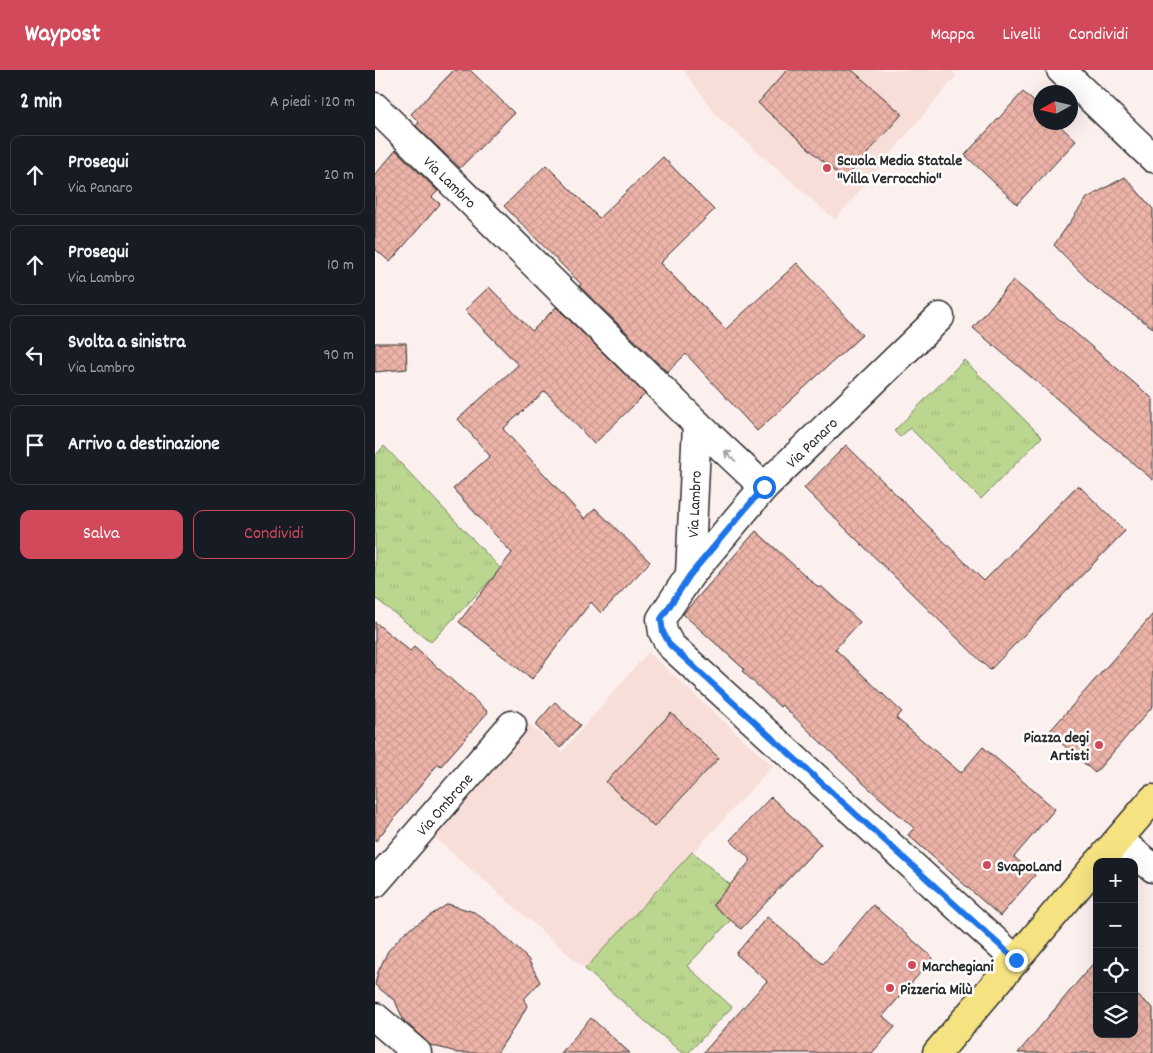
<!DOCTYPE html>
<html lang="it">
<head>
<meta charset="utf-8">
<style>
	:root { --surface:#171b24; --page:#20242c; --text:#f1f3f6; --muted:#9ea1a6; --line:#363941; --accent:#d1495b }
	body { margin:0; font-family:Dekko,sans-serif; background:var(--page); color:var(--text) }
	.controls { position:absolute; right:15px; bottom:15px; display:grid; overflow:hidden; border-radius:10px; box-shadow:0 5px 20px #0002 }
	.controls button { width:45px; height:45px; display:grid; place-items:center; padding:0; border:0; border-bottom:1px solid var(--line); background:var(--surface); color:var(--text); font:25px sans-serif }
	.compass { position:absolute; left:658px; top:15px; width:45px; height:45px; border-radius:50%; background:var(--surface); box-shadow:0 5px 20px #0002; rotate:262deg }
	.stop { position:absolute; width:15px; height:15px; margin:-11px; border:4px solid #1a73e8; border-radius:50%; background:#fff }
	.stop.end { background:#1a73e8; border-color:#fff; box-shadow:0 1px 5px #0008 }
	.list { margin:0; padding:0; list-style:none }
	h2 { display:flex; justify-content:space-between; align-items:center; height:65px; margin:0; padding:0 20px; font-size:21px }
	h2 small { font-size:16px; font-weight:400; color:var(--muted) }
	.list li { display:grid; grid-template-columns:32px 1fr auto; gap:15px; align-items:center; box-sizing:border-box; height:80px; margin:0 10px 10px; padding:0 10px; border:1px solid var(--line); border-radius:10px }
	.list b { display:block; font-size:19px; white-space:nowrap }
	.list p { margin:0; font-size:16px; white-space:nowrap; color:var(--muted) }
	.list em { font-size:16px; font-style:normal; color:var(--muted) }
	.actions { display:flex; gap:10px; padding:15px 20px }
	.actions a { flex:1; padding:11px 0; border:1px solid var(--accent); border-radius:10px; text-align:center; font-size:18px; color:var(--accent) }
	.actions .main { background:var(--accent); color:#fff }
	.icon { flex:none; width:28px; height:28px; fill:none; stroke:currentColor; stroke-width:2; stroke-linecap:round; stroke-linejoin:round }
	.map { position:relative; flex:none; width:778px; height:983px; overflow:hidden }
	header { display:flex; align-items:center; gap:30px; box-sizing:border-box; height:70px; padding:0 25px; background:var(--accent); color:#fff }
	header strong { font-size:24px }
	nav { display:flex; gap:28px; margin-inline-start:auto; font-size:18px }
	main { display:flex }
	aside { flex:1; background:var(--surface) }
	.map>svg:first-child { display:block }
	.built { fill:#f8ded9 }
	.grass { fill:url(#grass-tufts); stroke:#73815d }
	.building { fill:url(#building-cross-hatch); stroke:#2b2b2b }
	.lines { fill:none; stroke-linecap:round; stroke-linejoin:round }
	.minor-casing { stroke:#2b2b2b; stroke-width:31 }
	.major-casing { stroke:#2b2b2b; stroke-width:31 }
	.minor { stroke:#fff; stroke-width:28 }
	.major { stroke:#f5e382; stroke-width:28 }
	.oneway { stroke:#a0a0a0 }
	.route { stroke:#1a73e8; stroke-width:6 }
	.poi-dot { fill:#d1495b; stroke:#fff; stroke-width:2 }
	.labels { text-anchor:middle; stroke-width:5; stroke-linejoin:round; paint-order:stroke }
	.poi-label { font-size:16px; font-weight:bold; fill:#2b2b2b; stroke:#fff; text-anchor:start }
	.street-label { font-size:16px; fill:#2b2b2b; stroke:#fff }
</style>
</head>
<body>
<header>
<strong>Waypost</strong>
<nav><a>Mappa</a><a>Livelli</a><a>Condividi</a></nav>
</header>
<main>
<aside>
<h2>2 min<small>A piedi · 120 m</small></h2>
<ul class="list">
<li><svg class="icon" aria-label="ahead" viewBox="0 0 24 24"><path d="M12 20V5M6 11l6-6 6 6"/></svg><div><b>Prosegui</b><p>Via Panaro</p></div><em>20 m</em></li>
<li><svg class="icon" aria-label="ahead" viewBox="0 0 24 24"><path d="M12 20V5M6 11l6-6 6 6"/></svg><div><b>Prosegui</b><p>Via Lambro</p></div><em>10 m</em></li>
<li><svg class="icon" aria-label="left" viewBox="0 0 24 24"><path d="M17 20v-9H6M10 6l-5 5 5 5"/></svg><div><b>Svolta a sinistra</b><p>Via Lambro</p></div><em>90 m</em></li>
<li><svg class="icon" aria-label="arrive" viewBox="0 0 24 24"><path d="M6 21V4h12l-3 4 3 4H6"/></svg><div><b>Arrivo a destinazione</b></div></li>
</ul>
<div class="actions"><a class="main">Salva</a><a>Condividi</a></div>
</aside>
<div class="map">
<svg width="778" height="983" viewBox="0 0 778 983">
	<defs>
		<pattern id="grass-tufts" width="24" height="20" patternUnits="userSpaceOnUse" patternTransform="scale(1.25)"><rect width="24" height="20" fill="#bbd78f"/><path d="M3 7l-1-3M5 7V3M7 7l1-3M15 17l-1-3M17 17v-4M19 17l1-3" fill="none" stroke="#a1b97c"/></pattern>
		<pattern id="building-cross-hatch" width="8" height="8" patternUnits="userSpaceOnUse" patternTransform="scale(1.25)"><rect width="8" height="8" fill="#eeb4a9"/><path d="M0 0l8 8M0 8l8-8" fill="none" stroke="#cc9b92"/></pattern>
	</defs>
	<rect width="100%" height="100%" fill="#fcf0ee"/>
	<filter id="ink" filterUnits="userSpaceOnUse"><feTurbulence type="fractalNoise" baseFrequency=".02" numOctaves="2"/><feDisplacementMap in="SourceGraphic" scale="10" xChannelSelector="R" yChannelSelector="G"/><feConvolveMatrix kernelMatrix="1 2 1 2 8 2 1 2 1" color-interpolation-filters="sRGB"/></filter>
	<g filter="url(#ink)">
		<!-- built -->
		<g class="built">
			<polygon points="308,0 576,0 581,6 460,150 343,47"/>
			<polygon points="273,582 398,696 210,899 56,764 152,653 187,682"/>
		</g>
		<!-- grass -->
		<g class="grass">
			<polygon points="589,290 667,367 606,429 535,358 525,367 519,361"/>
			<polygon points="9,376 126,499 56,572 0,528 0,386"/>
			<polygon points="317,782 374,831 312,896 357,937 313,983 307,983 210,899"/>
		</g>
		<!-- building -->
		<g class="building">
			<polygon points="79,0 95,0 139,43 85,98 41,56 44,52 36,44"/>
			<polygon points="412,0 477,0 527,44 469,110 383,33"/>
			<polygon points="648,22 666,38 666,52 681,52 701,71 642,134 590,85"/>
			<polygon points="21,80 63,121 57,127 65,134 15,192 0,179 0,105"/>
			<polygon points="288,87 339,140 285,193 351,259 422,193 487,265 382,361 311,284 292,302 204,216 206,214 129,136 171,95 224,148"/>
			<polygon points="750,107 778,139 778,258 720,217 679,175 712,128"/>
			<polygon points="638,210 778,329 778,410 598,258"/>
			<polygon points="114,217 157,261 181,237 270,324 219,374 170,321 128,359 210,449 220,438 275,492 226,543 216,532 157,609 84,552 137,483 78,419 115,386 83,349 143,295 90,240"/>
			<polygon points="0,273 31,273 32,299 0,302"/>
			<polygon points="471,375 609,511 703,415 750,461 615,600 429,418"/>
			<polygon points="381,461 444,518 446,516 485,552 460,579 527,642 521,648 586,703 608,677 680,739 639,787 660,805 625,846 533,765 539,758 488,713 407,635 405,637 367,601 369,599 308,544"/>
			<polygon points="778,544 778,636 720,703 674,662"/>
			<polygon points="0,552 35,581 39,577 113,642 66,696 63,694 0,772"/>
			<polygon points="180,632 205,655 185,678 160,655"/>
			<polygon points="296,643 344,688 279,757 231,712"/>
			<polygon points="396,727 446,774 366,859 338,835 376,790 355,770"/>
			<polygon points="73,834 99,842 121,858 153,889 165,912 149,929 152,936 145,949 122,983 81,983 78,981 55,975 29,951 20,931 0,915 3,902 13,881 30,862"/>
			<polygon points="498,835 558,888 508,946 520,957 497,983 328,983 392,911 361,884 392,847 448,894"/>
			<polygon points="721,890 722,964 759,964 759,923 778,938 778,983 643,983"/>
			<polygon points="216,948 255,983 186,983"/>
		</g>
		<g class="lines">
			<defs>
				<g id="minor">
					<polyline points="686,0 778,88"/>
					<path id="s1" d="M0,37L322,354L389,417"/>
					<polyline points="565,247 389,417 315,505 286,549 288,562 295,575 641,890"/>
					<path id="s2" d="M315,505L322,354"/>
					<polyline points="744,770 778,798"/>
					<path id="s3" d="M0,813L137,655"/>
					<polyline points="0,947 42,983"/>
				</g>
				<g id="major">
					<polyline points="724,792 778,729"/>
					<polyline points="562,983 722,794"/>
				</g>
			</defs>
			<!-- minor casing -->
			<use href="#minor" class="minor-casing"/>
			<!-- major casing -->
			<use href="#major" class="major-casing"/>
			<!-- minor -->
			<use href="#minor" class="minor"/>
			<!-- major -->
			<use href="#major" class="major"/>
		</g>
		<!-- one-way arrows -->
		<defs><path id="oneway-shaft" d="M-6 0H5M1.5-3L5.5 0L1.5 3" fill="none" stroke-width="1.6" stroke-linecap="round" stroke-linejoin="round" transform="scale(1.25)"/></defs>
		<use class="oneway" href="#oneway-shaft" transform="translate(355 386) rotate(-137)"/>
	</g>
	<g class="lines" filter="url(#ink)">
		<!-- route -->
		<polyline class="route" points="389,417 315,505 286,549 288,562 295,575 641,890"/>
	</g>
	<!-- markers -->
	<g class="poi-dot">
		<circle cx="452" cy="98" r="5"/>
		<circle cx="724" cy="675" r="5"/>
		<circle cx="612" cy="795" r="5"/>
		<circle cx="537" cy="895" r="5"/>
		<circle cx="515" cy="918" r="5"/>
	</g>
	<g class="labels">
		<!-- poi labels -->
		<g class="poi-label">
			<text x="462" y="95">Scuola Media Statale<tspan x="462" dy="18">"Villa Verrocchio"</tspan></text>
			<text x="714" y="672" text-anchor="end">Piazza degi<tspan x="714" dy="18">Artisti</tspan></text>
			<text x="622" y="801">SvapoLand</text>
			<text x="547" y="901">Marchegiani</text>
			<text x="525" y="924">Pizzeria Milù</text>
		</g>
		<!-- street labels -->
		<g class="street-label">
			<text dy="6" stroke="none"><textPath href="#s1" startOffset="106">Via Lambro</textPath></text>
			<text transform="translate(436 372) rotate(-44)" y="6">Via Panaro</text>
			<text dy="6" stroke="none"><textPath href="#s2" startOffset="71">Via Lambro</textPath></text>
			<text dy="6" stroke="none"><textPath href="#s3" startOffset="105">Via Ombrone</textPath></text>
		</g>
	</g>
</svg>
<div class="controls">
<button>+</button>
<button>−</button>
<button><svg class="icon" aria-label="locate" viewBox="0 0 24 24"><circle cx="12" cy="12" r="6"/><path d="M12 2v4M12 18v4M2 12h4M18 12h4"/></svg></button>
<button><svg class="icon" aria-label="layers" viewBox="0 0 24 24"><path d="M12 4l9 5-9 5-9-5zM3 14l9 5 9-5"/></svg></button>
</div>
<svg class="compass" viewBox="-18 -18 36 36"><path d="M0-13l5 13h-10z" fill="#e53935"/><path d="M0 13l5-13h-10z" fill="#9ea1a6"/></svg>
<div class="stop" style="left:389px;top:417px"></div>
<div class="stop end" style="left:641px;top:890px"></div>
</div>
</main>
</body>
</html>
